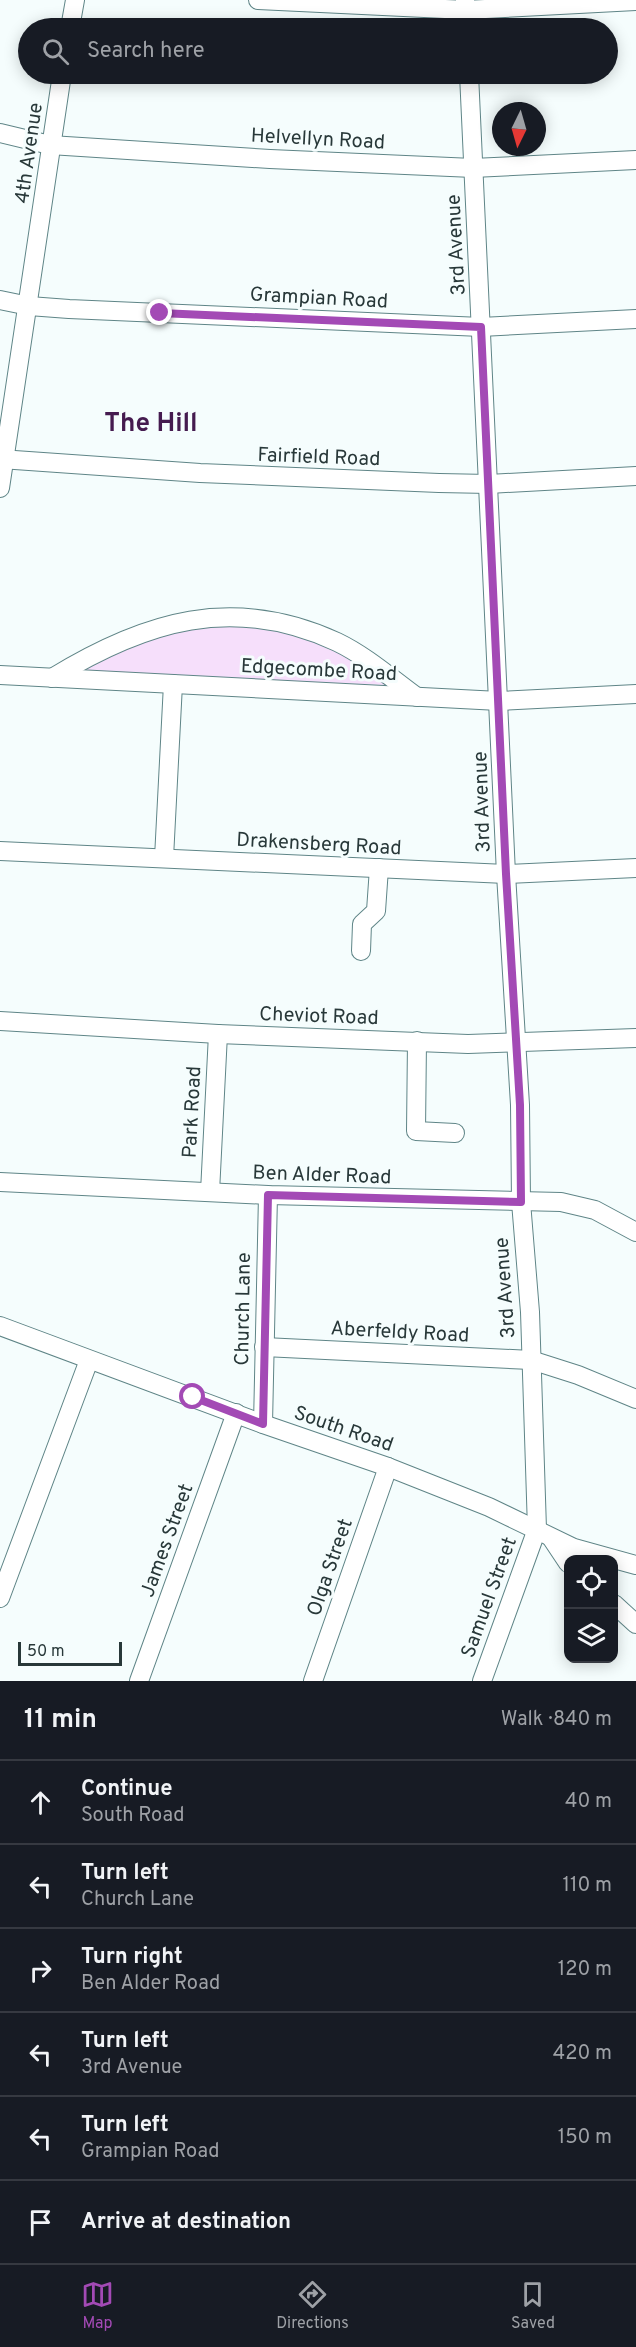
<!DOCTYPE html>
<html lang="en">
<head>
<meta charset="utf-8">
<style>
	:root { --surface:#171b24; --page:#20242c; --text:#f1f3f6; --muted:#9ea1a6; --line:#363941; --accent:#a34ab5 }
	body { margin:0; font-family:Overpass,sans-serif; background:var(--page); color:var(--text) }
	.controls { position:absolute; right:18px; bottom:18px; display:grid; overflow:hidden; border-radius:12px; box-shadow:0 3px 15px #0003 }
	.controls button { width:54px; height:54px; display:grid; place-items:center; padding:0; border:0; border-bottom:2px solid var(--line); background:var(--surface); color:var(--text); font:30px sans-serif }
	.compass { position:absolute; left:492px; top:102px; width:54px; height:54px; border-radius:50%; background:var(--surface); box-shadow:0 3px 15px #0003; rotate:185deg }
	.scale { position:absolute; left:18px; bottom:15px; width:104px; box-sizing:border-box; padding-left:6px; border:3px solid #283839; border-top:0; font-size:16px; line-height:21px; white-space:nowrap; color:#283839; -webkit-text-stroke:4px #f5fdfd; paint-order:stroke }
	.stop { position:absolute; width:18px; height:18px; margin:-14px; border:4px solid #a34ab5; border-radius:50%; background:#fff }
	.stop.end { background:#a34ab5; border-color:#fff; box-shadow:0 2px 6px #0008 }
	.list { margin:0; padding:0; list-style:none }
	h2 { display:flex; justify-content:space-between; align-items:center; height:78px; margin:0; padding:0 24px; font-size:26px }
	h2 small { font-size:20px; font-weight:400; color:var(--muted) }
	.list li { display:grid; grid-template-columns:39px 1fr auto; gap:18px; align-items:center; box-sizing:border-box; height:84px; padding:0 24px; border-top:2px solid var(--line) }
	.list b { display:block; font-size:22px; white-space:nowrap }
	.list p { margin:0; font-size:20px; white-space:nowrap; color:var(--muted) }
	.list em { font-size:20px; font-style:normal; color:var(--muted) }
	.icon { flex:none; width:33px; height:33px; fill:none; stroke:currentColor; stroke-width:2; stroke-linecap:round; stroke-linejoin:round }
	.map { position:relative; flex:none; width:636px; height:1681px; overflow:hidden }
	.search { position:absolute; background:var(--surface); box-shadow:0 3px 15px #0003; left:18px; right:18px; top:18px; height:66px; display:flex; align-items:center; gap:15px; box-sizing:border-box; padding:0 21px; border-radius:33px; color:var(--muted); font-size:22px }
	.sheet { height:582px; background:var(--surface) }
	nav { display:flex; justify-content:space-around; align-items:center; box-sizing:border-box; height:84px; border-top:2px solid var(--line); background:var(--surface); font-size:16px; color:var(--muted) }
	nav a { display:grid; justify-items:center; gap:3px }
	nav .on { color:var(--accent) }
	.map>svg:first-child { display:block }
	.green { fill:#f6dffb }
	.lines { fill:none; stroke-linecap:round; stroke-linejoin:round }
	.minor-casing { stroke:#5f8587; stroke-width:20 }
	.minor { stroke:#fff; stroke-width:18 }
	.route { stroke:#a34ab5; stroke-width:8 }
	.labels { text-anchor:middle; stroke-width:6; stroke-linejoin:round; paint-order:stroke }
	.street-label { font-size:20px; fill:#283839; stroke:#f5fdfd }
	.district-label { font-size:26px; font-weight:bold; fill:#451b4f; stroke:#f5fdfd }
</style>
</head>
<body>
<div class="map">
<svg width="636" height="1681" viewBox="0 0 636 1681">
	<rect width="100%" height="100%" fill="#f5fdfd"/>
	<!-- green -->
	<polygon class="green" points="253,624 305,634 361,660 386,685 81,674 89,663 172,629"/>
	<g class="lines">
		<defs>
			<g id="minor">
				<polyline points="258,0 466,10 636,1"/>
				<polyline points="465,0 467,28"/>
				<polyline points="70,28 75,0"/>
				<polyline points="469,74 506,874 520,1105 521,1202 530,1312 537,1529 482,1681"/>
				<polyline points="0,133 50,145 270,159 473,168 636,160"/>
				<polyline points="0,300 29,306 69,309 481,327 636,319"/>
				<polyline points="0,459 200,473 439,483 489,484 636,476"/>
				<polyline points="0,488 62,74"/>
				<polyline points="0,675 499,701 636,694"/>
				<path d="M52,678C145,621 233,594 337,642C366,656 391,678 417,697"/>
				<polyline points="0,851 506,874 636,868"/>
				<polyline points="164,858 173,684"/>
				<polyline points="361,951 362,924 376,911 379,868"/>
				<polyline points="0,1021 218,1034 468,1044 636,1038"/>
				<polyline points="417,1041 416,1131 455,1133"/>
				<polyline points="0,1182 268,1195 561,1202 595,1210 636,1232"/>
				<polyline points="210,1192 218,1034"/>
				<polyline points="0,1326 263,1424 388,1467 489,1507 574,1548 636,1565"/>
				<polyline points="264,1347 531,1360 578,1375 636,1399"/>
				<polyline points="263,1424 268,1195"/>
				<polyline points="552,1539 568,1563"/>
				<polyline points="0,1598 89,1360"/>
				<polyline points="614,1604 636,1624"/>
				<polyline points="139,1681 236,1413"/>
				<polyline points="313,1681 388,1467"/>
			</g>
		</defs>
		<!-- minor casing -->
		<use href="#minor" class="minor-casing"/>
		<!-- minor -->
		<use href="#minor" class="minor"/>
	</g>
	<g class="lines">
		<!-- route -->
		<polyline class="route" points="160,313 481,327 506,874 520,1105 521,1202 268,1195 263,1424 193,1397"/>
	</g>
	<g class="labels">
		<!-- street labels -->
		<g class="street-label">
			<text transform="translate(318 138) rotate(3)" y="7">Helvellyn Road</text>
			<text transform="translate(28 153) rotate(-82)" y="7">4th Avenue</text>
			<text transform="translate(455 245) rotate(-93)" y="7">3rd Avenue</text>
			<text transform="translate(319 297) rotate(3)" y="7">Grampian Road</text>
			<text transform="translate(319 456) rotate(2)" y="7">Fairfield Road</text>
			<text transform="translate(319 669) rotate(3)" y="7">Edgecombe Road</text>
			<text transform="translate(481 802) rotate(-92)" y="7">3rd Avenue</text>
			<text transform="translate(319 843) rotate(3)" y="7">Drakensberg Road</text>
			<text transform="translate(319 1015) rotate(2)" y="7">Cheviot Road</text>
			<text transform="translate(191 1112) rotate(-87)" y="7">Park Road</text>
			<text transform="translate(322 1174) rotate(2)" y="7">Ben Alder Road</text>
			<text transform="translate(504 1288) rotate(-94)" y="7">3rd Avenue</text>
			<text transform="translate(242 1309) rotate(-89)" y="7">Church Lane</text>
			<text transform="translate(400 1331) rotate(3)" y="7">Aberfeldy Road</text>
			<text transform="translate(344 1428) rotate(19)" y="7">South Road</text>
			<text transform="translate(166 1540) rotate(-70)" y="7">James Street</text>
			<text transform="translate(329 1567) rotate(-71)" y="7">Olga Street</text>
			<text transform="translate(488 1597) rotate(-70)" y="7">Samuel Street</text>
		</g>
		<!-- district labels -->
		<g class="district-label">
			<text x="151" y="431">The Hill</text>
		</g>
	</g>
</svg>
<div class="controls">
<button><svg class="icon" aria-label="locate" viewBox="0 0 24 24"><circle cx="12" cy="12" r="6"/><path d="M12 2v4M12 18v4M2 12h4M18 12h4"/></svg></button>
<button><svg class="icon" aria-label="layers" viewBox="0 0 24 24"><path d="M12 4l9 5-9 5-9-5zM3 14l9 5 9-5"/></svg></button>
</div>
<svg class="compass" viewBox="-18 -18 36 36"><path d="M0-13l5 13h-10z" fill="#e53935"/><path d="M0 13l5-13h-10z" fill="#9ea1a6"/></svg>
<div class="scale">50 m</div>
<div class="stop" style="left:193px;top:1397px"></div>
<div class="stop end" style="left:160px;top:313px"></div>
<div class="search"><svg class="icon" aria-label="search" viewBox="0 0 24 24"><circle cx="10" cy="10" r="6"/><path d="M15 15l6 6"/></svg>Search here</div>
</div>
<section class="sheet">
<h2>11 min<small>Walk · 840 m</small></h2>
<ul class="list">
<li><svg class="icon" aria-label="ahead" viewBox="0 0 24 24"><path d="M12 20V5M6 11l6-6 6 6"/></svg><div><b>Continue</b><p>South Road</p></div><em>40 m</em></li>
<li><svg class="icon" aria-label="left" viewBox="0 0 24 24"><path d="M17 20v-9H6M10 6l-5 5 5 5"/></svg><div><b>Turn left</b><p>Church Lane</p></div><em>110 m</em></li>
<li><svg class="icon" aria-label="right" viewBox="0 0 24 24"><path d="M7 20v-9h11M14 6l5 5-5 5"/></svg><div><b>Turn right</b><p>Ben Alder Road</p></div><em>120 m</em></li>
<li><svg class="icon" aria-label="left" viewBox="0 0 24 24"><path d="M17 20v-9H6M10 6l-5 5 5 5"/></svg><div><b>Turn left</b><p>3rd Avenue</p></div><em>420 m</em></li>
<li><svg class="icon" aria-label="left" viewBox="0 0 24 24"><path d="M17 20v-9H6M10 6l-5 5 5 5"/></svg><div><b>Turn left</b><p>Grampian Road</p></div><em>150 m</em></li>
<li><svg class="icon" aria-label="arrive" viewBox="0 0 24 24"><path d="M6 21V4h12l-3 4 3 4H6"/></svg><div><b>Arrive at destination</b></div></li>
</ul>
</section>
<nav>
<a class="on"><svg class="icon" aria-label="map" viewBox="0 0 24 24"><path d="M3 6l6-2 6 2 6-2v14l-6 2-6-2-6 2zM9 4v14M15 6v14"/></svg>Map</a>
<a><svg class="icon" aria-label="directions" viewBox="0 0 24 24"><path d="M12 3l9 9-9 9-9-9zM9 14v-3h6M13 9l2 2-2 2"/></svg>Directions</a>
<a><svg class="icon" aria-label="saved" viewBox="0 0 24 24"><path d="M7 4h10v16l-5-4-5 4z"/></svg>Saved</a>
</nav>
</body>
</html>
